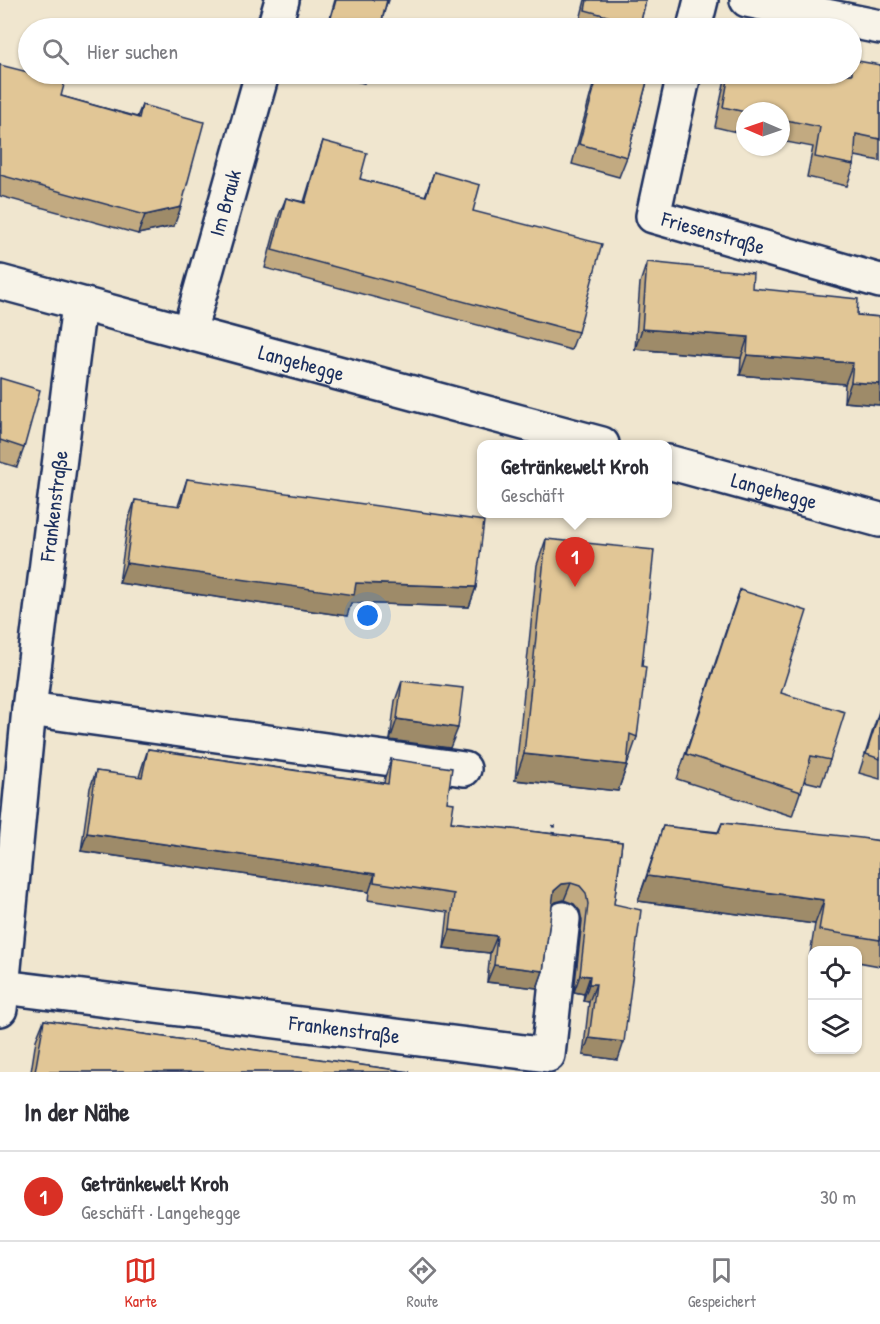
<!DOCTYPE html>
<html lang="de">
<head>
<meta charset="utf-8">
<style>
	:root { --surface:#fff; --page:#f2f2f3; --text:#2b2b33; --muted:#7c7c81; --line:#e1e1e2; --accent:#d93025 }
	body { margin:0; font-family:"Patrick Hand",sans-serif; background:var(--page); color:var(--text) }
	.controls { position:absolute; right:18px; bottom:18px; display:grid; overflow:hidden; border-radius:12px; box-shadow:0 2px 4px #0004 }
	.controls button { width:54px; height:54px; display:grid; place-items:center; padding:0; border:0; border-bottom:2px solid var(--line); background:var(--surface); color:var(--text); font:30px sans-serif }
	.compass { position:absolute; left:736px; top:102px; width:54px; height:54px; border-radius:50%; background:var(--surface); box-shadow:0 2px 4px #0004; rotate:272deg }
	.you { position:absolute; left:368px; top:616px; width:21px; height:21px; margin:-15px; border:4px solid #fff; border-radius:50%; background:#1a73e8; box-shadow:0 0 0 9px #1a73e833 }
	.badge { display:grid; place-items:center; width:39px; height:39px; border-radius:50%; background:var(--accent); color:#fff; font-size:20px; font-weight:700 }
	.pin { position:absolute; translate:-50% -50px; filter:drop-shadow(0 2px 3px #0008) }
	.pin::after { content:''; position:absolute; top:32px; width:21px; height:18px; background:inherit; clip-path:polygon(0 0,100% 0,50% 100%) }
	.popup { position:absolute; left:477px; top:440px; width:195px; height:78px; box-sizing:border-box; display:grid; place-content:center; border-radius:12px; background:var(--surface); filter:drop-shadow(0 2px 4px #0005); font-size:20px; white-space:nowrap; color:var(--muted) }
	.popup b { font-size:22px; color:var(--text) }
	.popup::after { content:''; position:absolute; left:50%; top:100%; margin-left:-12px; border:12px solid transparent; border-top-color:var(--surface) }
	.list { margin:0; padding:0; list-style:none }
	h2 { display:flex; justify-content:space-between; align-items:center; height:78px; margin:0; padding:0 24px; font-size:26px }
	h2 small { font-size:20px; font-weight:400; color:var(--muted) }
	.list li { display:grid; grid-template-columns:39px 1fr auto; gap:18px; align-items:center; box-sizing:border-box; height:90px; padding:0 24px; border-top:2px solid var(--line) }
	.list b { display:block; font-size:22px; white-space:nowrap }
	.list p { margin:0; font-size:20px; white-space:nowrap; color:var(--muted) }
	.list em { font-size:20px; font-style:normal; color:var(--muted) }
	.icon { flex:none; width:33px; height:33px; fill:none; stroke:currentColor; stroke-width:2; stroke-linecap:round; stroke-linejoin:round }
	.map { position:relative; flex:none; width:880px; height:1072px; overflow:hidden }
	.search { position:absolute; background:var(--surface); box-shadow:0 2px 4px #0004; left:18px; right:18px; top:18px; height:66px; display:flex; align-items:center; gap:15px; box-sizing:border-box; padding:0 21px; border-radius:33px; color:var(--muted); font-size:22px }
	.sheet { height:168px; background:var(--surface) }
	nav { display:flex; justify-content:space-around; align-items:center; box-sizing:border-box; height:84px; border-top:2px solid var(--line); background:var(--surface); font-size:16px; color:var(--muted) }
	nav a { display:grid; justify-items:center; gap:3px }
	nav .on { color:var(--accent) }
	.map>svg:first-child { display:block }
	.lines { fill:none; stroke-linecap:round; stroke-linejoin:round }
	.minor-casing { stroke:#1b2f5e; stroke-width:38 }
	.path { stroke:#1b2f5e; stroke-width:4; stroke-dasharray:6 4.5; stroke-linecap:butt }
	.minor { stroke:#f7f3e8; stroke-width:33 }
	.wall { fill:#c2aa81; stroke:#1b2f5e; stroke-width:1.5 }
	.shaded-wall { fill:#9e8b69; stroke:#1b2f5e; stroke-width:1.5 }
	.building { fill:#e1c696; stroke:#1b2f5e; stroke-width:1.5 }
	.labels { text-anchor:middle; stroke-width:4.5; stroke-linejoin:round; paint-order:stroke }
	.street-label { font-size:21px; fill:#1b2f5e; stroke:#f7f3e8 }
</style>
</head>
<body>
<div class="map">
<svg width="880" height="1072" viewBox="0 0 880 1072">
	<rect width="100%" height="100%" fill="#f0e6cf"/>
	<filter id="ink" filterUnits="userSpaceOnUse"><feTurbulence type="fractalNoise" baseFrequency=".0167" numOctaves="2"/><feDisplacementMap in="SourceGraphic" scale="12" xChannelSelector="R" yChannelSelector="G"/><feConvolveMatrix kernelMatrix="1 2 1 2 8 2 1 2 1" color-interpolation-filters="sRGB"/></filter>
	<g filter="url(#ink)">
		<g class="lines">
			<defs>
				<g id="minor">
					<polyline points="747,0 880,27"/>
					<polyline points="274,28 282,0"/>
					<polyline points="694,28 701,0"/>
					<path id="s1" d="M684,74L653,216L880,281"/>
					<path id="s2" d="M0,282L602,444"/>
					<path id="s3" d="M189,332L262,74"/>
					<path id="s4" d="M668,462L880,520"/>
					<polyline points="29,709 464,769"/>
					<path id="s5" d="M3,987L548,1055L563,919"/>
					<path id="s6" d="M0,1009L29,709L79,304"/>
				</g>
			</defs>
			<!-- minor casing -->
			<use href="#minor" class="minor-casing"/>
			<!-- path -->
			<polyline class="path" points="553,838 554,825"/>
			<!-- minor -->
			<use href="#minor" class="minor"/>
		</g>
		<!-- wall -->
		<g class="wall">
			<polygon points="335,0 389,0 388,3 387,2 380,28 327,28"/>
			<polygon points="585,0 646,0 639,28 578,28"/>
			<polygon points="0,65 61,96 137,117 142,105 174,226 138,234 0,196"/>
			<polygon points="880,65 880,161 855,156 854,165 847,186 807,177 813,147 781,141 781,111 745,111 745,134 715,127 726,74 852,74"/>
			<polygon points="327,74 368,74 364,83"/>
			<polygon points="596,74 649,74 627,157 619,177 572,164"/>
			<polygon points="323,141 360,179 425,196 434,172 473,211 578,332 571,350 265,268 279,215 286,198 304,202 317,159"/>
			<polygon points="647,262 857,315 880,317 880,405 844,402 845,384 740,375 741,358 635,349 640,283"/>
			<polygon points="0,378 24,448 17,467 0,462"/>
			<polygon points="187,479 476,587 469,607 351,603 347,616 119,583 128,521 135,500 178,506"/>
			<polygon points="546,539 642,666 637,737 618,791 515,780 537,565"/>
			<polygon points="740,590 781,693 830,760 821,785 804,781 792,816 677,779 731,615"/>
			<polygon points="402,681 450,748 390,740 395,701"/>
			<polygon points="880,708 880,779 859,773"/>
			<polygon points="148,749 384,783 385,777 391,759 447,802 451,822 622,842 614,904 618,1060 583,1055 589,1002 583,1001 584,994 574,992 582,921 580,911 574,904 564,900 556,902 552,905 543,971 537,988 487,982 490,953 444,948 448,912 368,900 369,892 81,851 90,788 96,771 139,777 142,767"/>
			<polygon points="722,823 880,841 880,966 858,962 858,951 813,951 813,955 810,955 815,924 638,901 663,826 718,832"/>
			<polygon points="44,1020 410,1072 31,1072 36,1040"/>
		</g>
		<!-- shaded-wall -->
		<g class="shaded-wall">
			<polygon points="181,207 174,226 138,234 145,215"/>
			<polygon points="642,329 748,337 741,358 635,349"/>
			<polygon points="747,355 853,363 845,384 740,375"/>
			<polygon points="851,382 880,384 880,405 844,402"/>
			<polygon points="126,563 356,583 476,587 469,607 351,603 347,616 119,583"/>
			<polygon points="397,719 458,728 450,748 390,740"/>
			<polygon points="524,754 627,765 618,791 515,780"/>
			<polygon points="87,833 375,874 369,892 81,851"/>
			<polygon points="647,876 824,900 815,924 638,901"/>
			<polygon points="571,883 564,900 556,902 548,908 554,891 562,884"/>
			<polygon points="450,930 497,936 490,953 444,948"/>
			<polygon points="494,965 543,971 537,988 487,982"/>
			<polygon points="580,975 590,976 584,994 574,992"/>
			<polygon points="589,984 596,984 589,1002 583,1001"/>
			<polygon points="589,1038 624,1042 618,1060 583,1055"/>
		</g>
		<!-- building -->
		<g class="building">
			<polygon points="336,0 387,0 380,28 328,28"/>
			<polygon points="587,0 646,0 640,25 585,10"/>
			<polygon points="852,60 880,65 880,139 856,134 854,165 815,157 820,127 781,119 781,111 745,112 723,107 729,74 852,74"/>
			<polygon points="0,65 28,72 28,74 35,74 65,81 61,96 139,118 142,105 204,122 181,207 145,215 0,175"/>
			<polygon points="598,74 649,74 627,157 579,144"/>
			<polygon points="323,141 367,153 360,179 426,196 434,172 480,185 473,211 602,244 578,332 272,250 286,198 305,203"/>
			<polygon points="647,262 753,273 752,288 858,299 857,315 880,317 880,384 851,382 853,363 747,355 748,337 642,329"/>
			<polygon points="0,378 40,390 24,448 0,440"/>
			<polygon points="187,479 484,521 476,587 356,583 354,595 126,563 135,500 180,506"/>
			<polygon points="546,539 654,550 642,666 646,667 637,737 630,734 627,765 524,754"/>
			<polygon points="740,590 807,611 781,693 845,712 830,760 811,756 801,792 686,754"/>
			<polygon points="402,681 463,688 458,728 397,719"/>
			<polygon points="880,711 880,759 866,754"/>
			<polygon points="148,749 388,784 391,759 452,768 447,802 454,803 451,822 622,842 614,904 641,910 624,1042 589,1038 596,984 589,984 590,976 580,975 588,904 586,893 580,886 571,883 562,884 554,891 543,971 494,965 497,936 450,930 454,894 374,882 375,874 87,833 96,771 142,777"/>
			<polygon points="722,823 861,838 880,841 880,940 819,930 824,900 647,876 663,826 719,833"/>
			<polygon points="44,1020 410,1072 35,1072"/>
		</g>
	</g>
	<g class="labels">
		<!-- street labels -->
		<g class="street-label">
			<text dy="7" stroke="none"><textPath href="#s3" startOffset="134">Im Brauk</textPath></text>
			<text dy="7" stroke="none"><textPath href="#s1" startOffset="208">Friesenstraße</textPath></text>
			<text dy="7" stroke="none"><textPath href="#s2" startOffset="312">Langehegge</textPath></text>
			<text dy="7" stroke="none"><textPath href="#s4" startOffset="110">Langehegge</textPath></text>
			<text dy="7" stroke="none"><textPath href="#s6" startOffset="506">Frankenstraße</textPath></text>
			<text dy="7" stroke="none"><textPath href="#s5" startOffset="344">Frankenstraße</textPath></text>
		</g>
	</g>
</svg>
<div class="controls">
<button><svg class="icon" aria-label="locate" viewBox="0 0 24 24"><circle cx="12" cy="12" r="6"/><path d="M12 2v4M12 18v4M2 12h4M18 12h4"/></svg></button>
<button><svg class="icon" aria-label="layers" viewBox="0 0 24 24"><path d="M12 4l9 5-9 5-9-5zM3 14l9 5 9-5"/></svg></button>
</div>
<svg class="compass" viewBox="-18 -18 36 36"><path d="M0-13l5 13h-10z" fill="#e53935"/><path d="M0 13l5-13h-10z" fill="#7c7c81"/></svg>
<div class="you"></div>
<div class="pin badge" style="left:575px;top:587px">1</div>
<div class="popup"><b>Getränkewelt Kroh</b>Geschäft</div>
<div class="search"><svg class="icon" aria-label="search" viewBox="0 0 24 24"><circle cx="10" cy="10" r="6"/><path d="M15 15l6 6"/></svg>Hier suchen</div>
</div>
<section class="sheet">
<h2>In der Nähe<small></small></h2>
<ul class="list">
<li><span class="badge">1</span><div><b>Getränkewelt Kroh</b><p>Geschäft · Langehegge</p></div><em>30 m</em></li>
</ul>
</section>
<nav>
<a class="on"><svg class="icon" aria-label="map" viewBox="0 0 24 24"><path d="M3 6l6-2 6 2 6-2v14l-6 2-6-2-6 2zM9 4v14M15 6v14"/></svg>Karte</a>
<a><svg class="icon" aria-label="directions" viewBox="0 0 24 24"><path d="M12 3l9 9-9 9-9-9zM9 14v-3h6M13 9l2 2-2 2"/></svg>Route</a>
<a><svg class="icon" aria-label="saved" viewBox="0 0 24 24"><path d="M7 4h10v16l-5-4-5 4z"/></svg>Gespeichert</a>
</nav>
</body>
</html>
